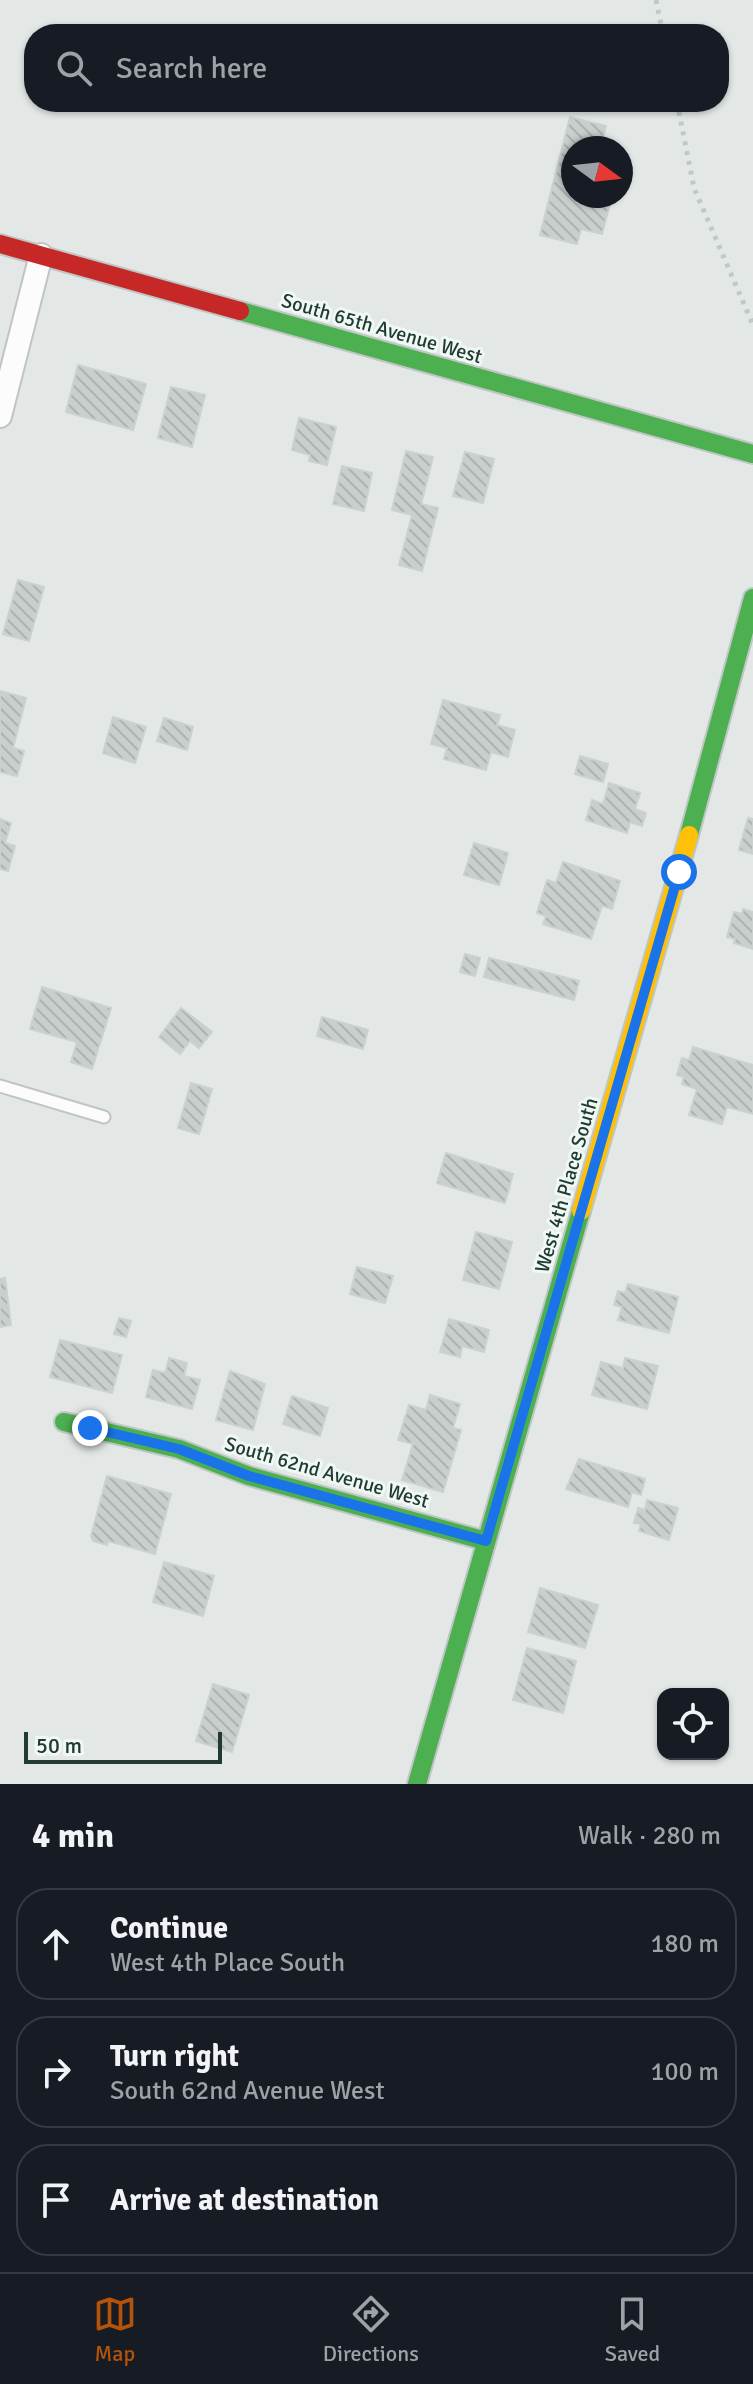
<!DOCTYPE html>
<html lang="en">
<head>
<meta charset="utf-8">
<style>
	:root { --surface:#171b24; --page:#242831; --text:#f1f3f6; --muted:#9ea1a6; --line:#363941; --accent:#b45309 }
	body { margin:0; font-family:Signika,sans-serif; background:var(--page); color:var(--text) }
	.controls { position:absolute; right:24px; bottom:24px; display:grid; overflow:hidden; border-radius:16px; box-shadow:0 2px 6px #0004 }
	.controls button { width:72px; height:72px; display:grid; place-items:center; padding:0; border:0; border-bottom:2px solid var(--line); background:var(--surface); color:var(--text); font:40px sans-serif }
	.compass { position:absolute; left:561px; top:136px; width:72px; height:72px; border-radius:50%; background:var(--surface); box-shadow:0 2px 6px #0004; rotate:105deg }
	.scale { position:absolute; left:24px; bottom:20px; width:198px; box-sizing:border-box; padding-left:8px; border:4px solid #213b33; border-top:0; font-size:22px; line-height:28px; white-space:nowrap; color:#213b33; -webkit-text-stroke:6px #f0f8f4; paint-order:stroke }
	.stop { position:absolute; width:24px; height:24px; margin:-18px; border:6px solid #1a73e8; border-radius:50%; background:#fff }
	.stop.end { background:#1a73e8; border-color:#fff; box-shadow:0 2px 8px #0008 }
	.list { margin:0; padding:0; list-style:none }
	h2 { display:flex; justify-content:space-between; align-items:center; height:104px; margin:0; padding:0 32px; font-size:34px }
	h2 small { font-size:26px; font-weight:400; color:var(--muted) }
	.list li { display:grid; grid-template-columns:52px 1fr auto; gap:24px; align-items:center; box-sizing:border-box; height:112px; margin:0 16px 16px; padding:0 16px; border:2px solid var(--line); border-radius:32px }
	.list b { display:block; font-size:30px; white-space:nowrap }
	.list p { margin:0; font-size:26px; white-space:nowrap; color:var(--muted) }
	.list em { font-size:26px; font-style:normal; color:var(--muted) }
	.icon { flex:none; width:44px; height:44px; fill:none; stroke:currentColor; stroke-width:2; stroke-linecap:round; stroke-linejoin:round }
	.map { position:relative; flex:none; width:753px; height:1784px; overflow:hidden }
	.search { position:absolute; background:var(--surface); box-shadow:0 2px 6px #0004; left:24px; right:24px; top:24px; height:88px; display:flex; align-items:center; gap:20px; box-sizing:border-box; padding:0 28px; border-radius:32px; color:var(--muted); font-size:30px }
	.sheet { height:488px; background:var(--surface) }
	nav { display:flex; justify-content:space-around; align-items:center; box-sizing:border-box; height:112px; border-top:2px solid var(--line); background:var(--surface); font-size:22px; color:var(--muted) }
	nav a { display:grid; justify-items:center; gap:4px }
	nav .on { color:var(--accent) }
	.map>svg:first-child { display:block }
	.building { fill:url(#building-back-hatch); stroke:#cbd1ce; stroke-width:2 }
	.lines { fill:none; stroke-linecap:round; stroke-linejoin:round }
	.lane-casing { stroke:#c0c5c3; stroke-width:15 }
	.street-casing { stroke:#c0c5c3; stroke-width:26 }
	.fast-casing { stroke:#bfc6c3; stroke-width:22 }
	.slow-casing { stroke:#bfc6c3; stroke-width:22 }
	.jam-casing { stroke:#bfc6c3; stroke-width:22 }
	.path { stroke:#c0c9c4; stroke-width:5; stroke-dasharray:4 6; stroke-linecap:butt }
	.lane { stroke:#fbfcfb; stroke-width:11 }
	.street { stroke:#fbfcfb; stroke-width:22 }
	.fast { stroke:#4caf50; stroke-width:18 }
	.slow { stroke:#ffc107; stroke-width:18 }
	.jam { stroke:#c62828; stroke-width:18 }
	.route { stroke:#1a73e8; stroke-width:10 }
	.labels { text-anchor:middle; stroke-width:6; stroke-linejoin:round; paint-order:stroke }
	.street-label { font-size:20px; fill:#213b33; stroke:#f0f8f4 }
</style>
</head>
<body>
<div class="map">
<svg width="753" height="1784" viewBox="0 0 753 1784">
	<defs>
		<pattern id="building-back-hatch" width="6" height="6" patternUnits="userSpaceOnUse" patternTransform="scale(2)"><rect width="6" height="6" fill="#cacfcd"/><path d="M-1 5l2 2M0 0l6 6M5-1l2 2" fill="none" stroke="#adb3b0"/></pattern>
	</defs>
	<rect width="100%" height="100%" fill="#e3e8e6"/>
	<!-- building -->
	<g class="building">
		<polygon points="570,117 606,126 600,148 573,148 573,196 612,196 602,234 581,229 577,244 540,235"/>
		<polygon points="78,365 146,384 133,430 66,412"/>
		<polygon points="171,387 205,395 192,447 158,438"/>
		<polygon points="299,418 336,427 327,465 309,461 310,455 292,450"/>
		<polygon points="406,451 433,457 421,504 438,508 422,571 399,565 412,515 392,510"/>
		<polygon points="465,452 494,459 483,503 453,496"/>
		<polygon points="342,466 372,473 364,511 333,504"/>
		<polygon points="18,580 44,587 29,641 3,634"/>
		<polygon points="0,691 26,698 13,748 24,751 17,776 0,772"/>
		<polygon points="443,700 500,715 497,725 515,730 508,757 491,752 486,770 444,759 447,748 431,744"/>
		<polygon points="113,717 146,727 135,763 103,753"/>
		<polygon points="164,718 193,727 187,750 157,741"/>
		<polygon points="580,756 608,764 603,782 575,774"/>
		<polygon points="609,783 640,793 635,809 646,813 642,826 630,822 627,833 586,820 592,800 603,804"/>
		<polygon points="748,818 753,819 753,854 739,850"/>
		<polygon points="0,819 11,823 5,843 15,846 8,871 0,869"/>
		<polygon points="474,843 508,853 499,885 464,875"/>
		<polygon points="563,862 620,881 612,909 602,906 591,939 543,924 546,916 537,913 547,880 556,883"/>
		<polygon points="743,909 753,912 753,949 734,943 735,939 727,937 734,912 742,914"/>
		<polygon points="465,954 480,958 475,976 460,972"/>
		<polygon points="489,958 579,981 574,1000 484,977"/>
		<polygon points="42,987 111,1008 92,1069 71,1062 77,1042 30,1029"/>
		<polygon points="181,1008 212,1032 199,1048 190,1041 180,1054 159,1037"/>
		<polygon points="322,1017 368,1030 363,1049 317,1036"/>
		<polygon points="693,1047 753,1065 753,1114 727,1107 722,1124 689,1115 697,1089 682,1084 684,1077 677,1075 682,1058 689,1060"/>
		<polygon points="191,1083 212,1089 199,1134 178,1128"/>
		<polygon points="446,1153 513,1174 505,1203 437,1183"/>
		<polygon points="476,1232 512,1242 499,1289 463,1280"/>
		<polygon points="357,1267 393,1276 385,1303 350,1294"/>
		<polygon points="5,1278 11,1325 0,1327 0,1279"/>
		<polygon points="628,1284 678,1297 669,1333 618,1320 622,1307 614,1305 618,1291 625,1293"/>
		<polygon points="119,1318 131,1321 126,1337 114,1334"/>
		<polygon points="449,1319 489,1330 484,1352 462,1346 460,1357 440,1352"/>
		<polygon points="60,1340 122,1355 112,1393 50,1377"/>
		<polygon points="169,1358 187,1363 184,1376 200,1380 192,1409 146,1397 153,1370 165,1373"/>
		<polygon points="625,1358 658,1366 647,1409 592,1395 601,1362 623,1368"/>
		<polygon points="230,1371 265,1384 253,1430 216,1420"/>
		<polygon points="430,1395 460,1404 453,1428 461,1430 443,1492 402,1480 413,1444 398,1440 409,1405 426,1410"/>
		<polygon points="292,1396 328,1408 320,1436 283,1424"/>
		<polygon points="579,1459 645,1479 641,1495 632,1492 628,1507 566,1489"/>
		<polygon points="107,1476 171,1494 155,1554 108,1541 107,1545 93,1541 91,1536"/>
		<polygon points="647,1500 678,1508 669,1540 639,1531 641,1524 634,1523 638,1508 645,1510"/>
		<polygon points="164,1562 214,1576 203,1616 153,1602"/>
		<polygon points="540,1588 598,1605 585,1648 528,1632"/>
		<polygon points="527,1648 576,1661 563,1713 513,1700"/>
		<polygon points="213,1684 249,1695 232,1752 196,1741"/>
	</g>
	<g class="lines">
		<defs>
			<polyline id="lane" points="0,1086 104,1117"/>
			<polyline id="street" points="0,416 41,255"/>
			<g id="fast">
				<polyline points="240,311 753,454"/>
				<polyline points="689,835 753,598"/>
				<polyline points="64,1422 179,1449 249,1476 486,1541"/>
				<polyline points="417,1784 581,1211"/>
			</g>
			<polyline id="slow" points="581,1211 689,835"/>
			<polyline id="jam" points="0,244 240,311"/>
		</defs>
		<!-- lane casing -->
		<use href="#lane" class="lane-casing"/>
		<!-- street casing -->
		<use href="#street" class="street-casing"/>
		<!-- fast casing -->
		<use href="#fast" class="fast-casing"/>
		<!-- slow casing -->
		<use href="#slow" class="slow-casing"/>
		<!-- jam casing -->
		<use href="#jam" class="jam-casing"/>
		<!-- path -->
		<g class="path">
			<polyline points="656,0 663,34"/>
			<polyline points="677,102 694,188 753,325"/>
		</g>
		<!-- lane -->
		<use href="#lane" class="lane"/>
		<!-- street -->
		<use href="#street" class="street"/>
		<!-- fast -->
		<use href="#fast" class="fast"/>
		<!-- slow -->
		<use href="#slow" class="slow"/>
		<!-- jam -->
		<use href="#jam" class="jam"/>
	</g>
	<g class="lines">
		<!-- route -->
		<polyline class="route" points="90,1428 179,1449 249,1476 486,1541 679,872"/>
	</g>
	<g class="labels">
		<!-- street labels -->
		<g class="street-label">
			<text transform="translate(382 328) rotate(16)" y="7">South 65th Avenue West</text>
			<text transform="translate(566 1185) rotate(-74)" y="7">West 4th Place South</text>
			<text transform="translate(327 1472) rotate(16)" y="7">South 62nd Avenue West</text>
		</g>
	</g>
</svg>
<div class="controls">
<button><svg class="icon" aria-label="locate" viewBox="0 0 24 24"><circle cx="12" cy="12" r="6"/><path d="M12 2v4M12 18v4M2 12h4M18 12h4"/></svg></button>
</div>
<svg class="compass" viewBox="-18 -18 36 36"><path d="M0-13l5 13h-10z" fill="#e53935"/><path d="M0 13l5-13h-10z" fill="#9ea1a6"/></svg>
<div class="scale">50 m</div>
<div class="stop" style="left:679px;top:872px"></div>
<div class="stop end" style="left:90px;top:1428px"></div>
<div class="search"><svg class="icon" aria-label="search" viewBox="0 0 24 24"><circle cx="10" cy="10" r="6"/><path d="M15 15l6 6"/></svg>Search here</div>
</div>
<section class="sheet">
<h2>4 min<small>Walk · 280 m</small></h2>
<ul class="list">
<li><svg class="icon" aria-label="ahead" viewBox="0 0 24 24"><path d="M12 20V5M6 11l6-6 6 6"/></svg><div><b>Continue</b><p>West 4th Place South</p></div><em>180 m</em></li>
<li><svg class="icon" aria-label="right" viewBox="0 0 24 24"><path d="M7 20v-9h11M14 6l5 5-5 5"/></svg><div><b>Turn right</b><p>South 62nd Avenue West</p></div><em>100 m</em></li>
<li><svg class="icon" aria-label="arrive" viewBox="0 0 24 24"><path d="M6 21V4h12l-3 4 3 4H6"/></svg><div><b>Arrive at destination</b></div></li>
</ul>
</section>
<nav>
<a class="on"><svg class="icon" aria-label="map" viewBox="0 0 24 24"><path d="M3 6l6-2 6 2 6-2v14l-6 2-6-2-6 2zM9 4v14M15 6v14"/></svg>Map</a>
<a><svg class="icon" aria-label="directions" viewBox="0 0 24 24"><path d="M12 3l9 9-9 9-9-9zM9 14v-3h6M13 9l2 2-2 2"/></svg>Directions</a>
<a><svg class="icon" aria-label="saved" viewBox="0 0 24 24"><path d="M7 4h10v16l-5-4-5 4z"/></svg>Saved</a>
</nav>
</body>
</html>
